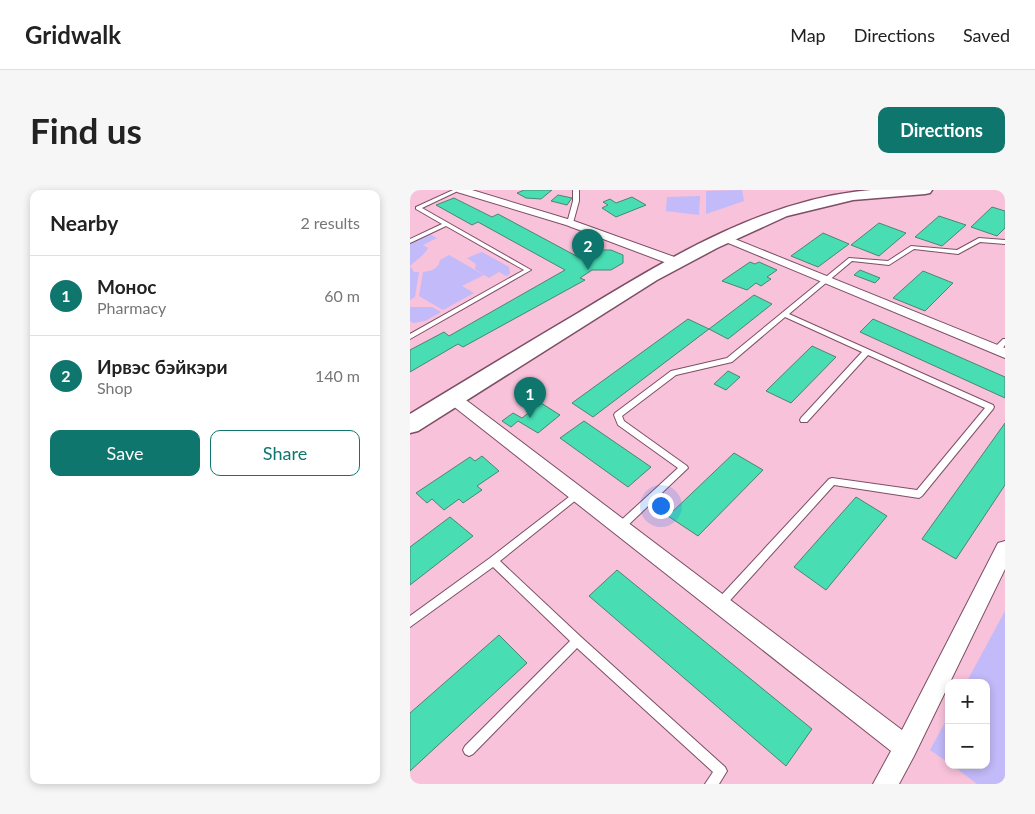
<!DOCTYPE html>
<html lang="en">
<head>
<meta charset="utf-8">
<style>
	:root { --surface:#fff; --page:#f6f6f6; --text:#222; --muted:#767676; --line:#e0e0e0; --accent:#0f766e }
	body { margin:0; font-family:Lato,sans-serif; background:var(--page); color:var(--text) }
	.controls { position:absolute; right:15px; bottom:15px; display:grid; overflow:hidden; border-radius:10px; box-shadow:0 2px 8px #0003 }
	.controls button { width:45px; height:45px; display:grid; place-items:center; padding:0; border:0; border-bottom:1px solid var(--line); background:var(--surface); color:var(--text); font:25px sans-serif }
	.you { position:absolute; left:250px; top:315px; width:18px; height:18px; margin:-12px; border:4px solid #fff; border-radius:50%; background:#1a73e8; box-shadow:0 0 0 8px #1a73e833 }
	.badge { display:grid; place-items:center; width:32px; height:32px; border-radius:50%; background:var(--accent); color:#fff; font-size:16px; font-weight:700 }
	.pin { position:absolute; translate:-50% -41px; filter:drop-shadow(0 1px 2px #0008) }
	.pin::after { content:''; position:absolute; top:26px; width:18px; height:15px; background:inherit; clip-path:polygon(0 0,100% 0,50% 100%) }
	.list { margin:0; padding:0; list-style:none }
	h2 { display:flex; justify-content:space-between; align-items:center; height:65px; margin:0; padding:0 20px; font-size:21px }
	h2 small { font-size:16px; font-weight:400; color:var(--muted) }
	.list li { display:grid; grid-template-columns:32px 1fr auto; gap:15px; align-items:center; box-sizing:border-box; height:80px; padding:0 20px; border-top:1px solid var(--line) }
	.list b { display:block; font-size:19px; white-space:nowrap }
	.list p { margin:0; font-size:16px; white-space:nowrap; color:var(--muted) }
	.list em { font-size:16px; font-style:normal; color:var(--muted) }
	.actions { display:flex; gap:10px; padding:15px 20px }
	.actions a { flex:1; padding:11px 0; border:1px solid var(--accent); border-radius:10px; text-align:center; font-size:18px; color:var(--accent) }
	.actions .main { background:var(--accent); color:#fff }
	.map { position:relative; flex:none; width:595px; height:594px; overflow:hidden; border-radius:10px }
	header { display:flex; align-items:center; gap:30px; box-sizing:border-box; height:70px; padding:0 25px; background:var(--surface); border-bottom:1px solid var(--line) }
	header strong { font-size:24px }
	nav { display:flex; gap:28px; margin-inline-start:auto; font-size:18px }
	.intro { display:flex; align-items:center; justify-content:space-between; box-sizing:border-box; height:120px; padding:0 30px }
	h1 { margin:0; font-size:35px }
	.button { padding:12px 22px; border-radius:10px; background:var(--accent); color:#fff; font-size:18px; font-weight:700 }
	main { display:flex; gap:30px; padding:0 30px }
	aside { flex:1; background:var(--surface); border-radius:10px; box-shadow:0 2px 8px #0003 }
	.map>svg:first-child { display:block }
	.green { fill:#c2baf9 }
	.building { fill:#48ddb3; stroke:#4c8572 }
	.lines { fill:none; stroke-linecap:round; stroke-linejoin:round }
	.service-casing { stroke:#7d4f65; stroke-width:2 }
	.minor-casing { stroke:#7d4f65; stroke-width:2 }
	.secondary-casing { stroke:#7d4f65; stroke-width:3 }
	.service { fill:#fff; fill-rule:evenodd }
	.minor { fill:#fff; fill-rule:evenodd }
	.secondary { fill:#fff; fill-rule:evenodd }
</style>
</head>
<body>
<header>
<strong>Gridwalk</strong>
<nav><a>Map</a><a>Directions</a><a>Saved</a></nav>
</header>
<div class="intro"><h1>Find us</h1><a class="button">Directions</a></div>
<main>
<aside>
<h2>Nearby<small>2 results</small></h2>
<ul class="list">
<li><span class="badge">1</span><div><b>Монос</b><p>Pharmacy</p></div><em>60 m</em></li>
<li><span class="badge">2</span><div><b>Ирвэс бэйкэри</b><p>Shop</p></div><em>140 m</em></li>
</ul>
<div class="actions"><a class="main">Save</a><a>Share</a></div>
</aside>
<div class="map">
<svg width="595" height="594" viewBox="0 0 595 594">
	<rect width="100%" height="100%" fill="#f7c2da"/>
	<!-- green -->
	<g class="green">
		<polygon points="332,0 334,11 296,24 296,1"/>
		<polygon points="290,6 289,25 256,21 257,7"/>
		<path d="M20,44L27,48L13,55L18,58C13,67 7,69 0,76L4,82H9L5,107L0,110V53Z"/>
		<polygon points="72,62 99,77 100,84 96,86 89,82 79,88 65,79 66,74 57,68"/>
		<path d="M39,65L74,85L52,96L64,103L33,120L9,106L13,82C21,81 29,79 30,70Z"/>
		<polygon points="0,117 22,117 31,122 15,131 3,133 0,131"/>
		<polygon points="595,421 595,594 567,594 542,575 576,575 576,493 556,493"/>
		<polygon points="539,525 539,573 520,560"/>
	</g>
	<!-- building -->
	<g class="building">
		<polygon points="114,0 142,0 131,9 116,8 107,3"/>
		<polygon points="148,5 162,8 157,15 141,11"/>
		<polygon points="222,7 236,15 206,27 192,18 198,15 193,12 200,9 206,13"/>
		<polygon points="44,8 82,27 88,24 170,68 188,60 201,60 213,65 213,73 201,80 182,80 170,88 175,90 53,157 48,154 0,182 0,160 34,142 39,146 155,80 68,32 62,35 26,15"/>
		<polygon points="582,17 595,21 595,38 587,46 561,37"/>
		<polygon points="529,26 556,35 532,56 505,47"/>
		<polygon points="469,33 496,43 469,66 441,55"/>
		<polygon points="413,43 439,54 408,77 381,66"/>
		<polygon points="340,72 345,74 349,72 367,80 357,87 361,89 351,96 346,93 337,100 312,91"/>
		<polygon points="450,80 470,88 465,93 444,85"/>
		<polygon points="513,81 543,93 515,121 483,108"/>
		<polygon points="344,105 362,114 318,149 299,139"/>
		<polygon points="278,129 299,139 183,227 162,213"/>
		<polygon points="463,129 595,187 595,208 450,142"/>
		<polygon points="402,156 426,167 381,213 356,201"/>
		<polygon points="318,181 330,187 316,200 304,194"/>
		<polygon points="131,213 150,225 128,243 108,231 101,237 92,231 103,223 112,228"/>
		<polygon points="174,231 241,277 218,297 150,248"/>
		<polygon points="595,233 595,295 546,369 512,349"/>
		<polygon points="324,263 353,280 288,346 258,326"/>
		<polygon points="72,266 89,281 67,296 72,300 53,313 49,309 34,320 22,309 17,313 6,303 60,267 65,271"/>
		<polygon points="446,307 477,326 416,400 384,377"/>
		<polygon points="40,327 63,346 0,395 0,357"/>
		<polygon points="207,380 402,539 376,576 179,406"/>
		<polygon points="89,445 117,473 0,581 0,523"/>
	</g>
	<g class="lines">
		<defs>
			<g id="service">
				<polygon points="43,0 50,0 12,18 121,80 0,149 0,144 114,80 36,36 0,53 0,49 32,34 6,19 6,17"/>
				<polygon points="163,0 169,0 169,11 163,33 160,35 157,33 163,11"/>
				<polygon points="569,48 595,50 595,54 570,52 548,64 504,59 479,75 442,71 379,124 583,215 584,217 583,219 512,306 509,308 424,295 314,417 310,419 306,417 305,414 306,411 419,289 422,288 507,300 575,218 458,165 397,232 391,232 390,230 391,228 452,162 375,127 322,172 266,185 212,226 214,231 277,276 278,278 213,340 210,341 207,340 205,337 207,334 268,278 208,235 204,225 205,223 261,181 317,168 439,68 478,71 501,56 547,60"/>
				<polygon points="593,149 595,149 595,155 590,162 584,162 584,158"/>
				<polygon points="168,300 171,302 172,304 171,306 90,371 171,447 315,577 317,581 309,594 295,594 303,582 167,458 63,564 59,566 55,564 53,560 55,556 160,451 83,377 0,437 0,426 80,368"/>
			</g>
			<g id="minor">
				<polygon points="46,0 62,0 164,31 270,69 272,72 266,76 262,75 156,35 47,2"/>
				<polygon points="315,45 595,158 595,168 311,50 309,48 311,46"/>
				<polygon points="43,203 48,204 492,540 588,353 595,351 595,379 504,566 489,594 463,594 481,561 38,212 35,208 38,204"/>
			</g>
			<path id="secondary" d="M461,0H522L520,3L515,4L443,10L377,26L307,58L247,90L8,241L0,243V224C56,190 112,156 168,123C259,68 354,9 461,0Z"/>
		</defs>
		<!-- service casing -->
		<use href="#service" class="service-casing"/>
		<!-- minor casing -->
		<use href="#minor" class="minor-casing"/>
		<!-- secondary casing -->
		<use href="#secondary" class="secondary-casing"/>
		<!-- service -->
		<use href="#service" class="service"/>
		<!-- minor -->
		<use href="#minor" class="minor"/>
		<!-- secondary -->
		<use href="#secondary" class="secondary"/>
	</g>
</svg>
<div class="controls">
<button>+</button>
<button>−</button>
</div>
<div class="you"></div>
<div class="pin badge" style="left:120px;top:228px">1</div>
<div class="pin badge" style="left:178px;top:80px">2</div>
</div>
</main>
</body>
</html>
